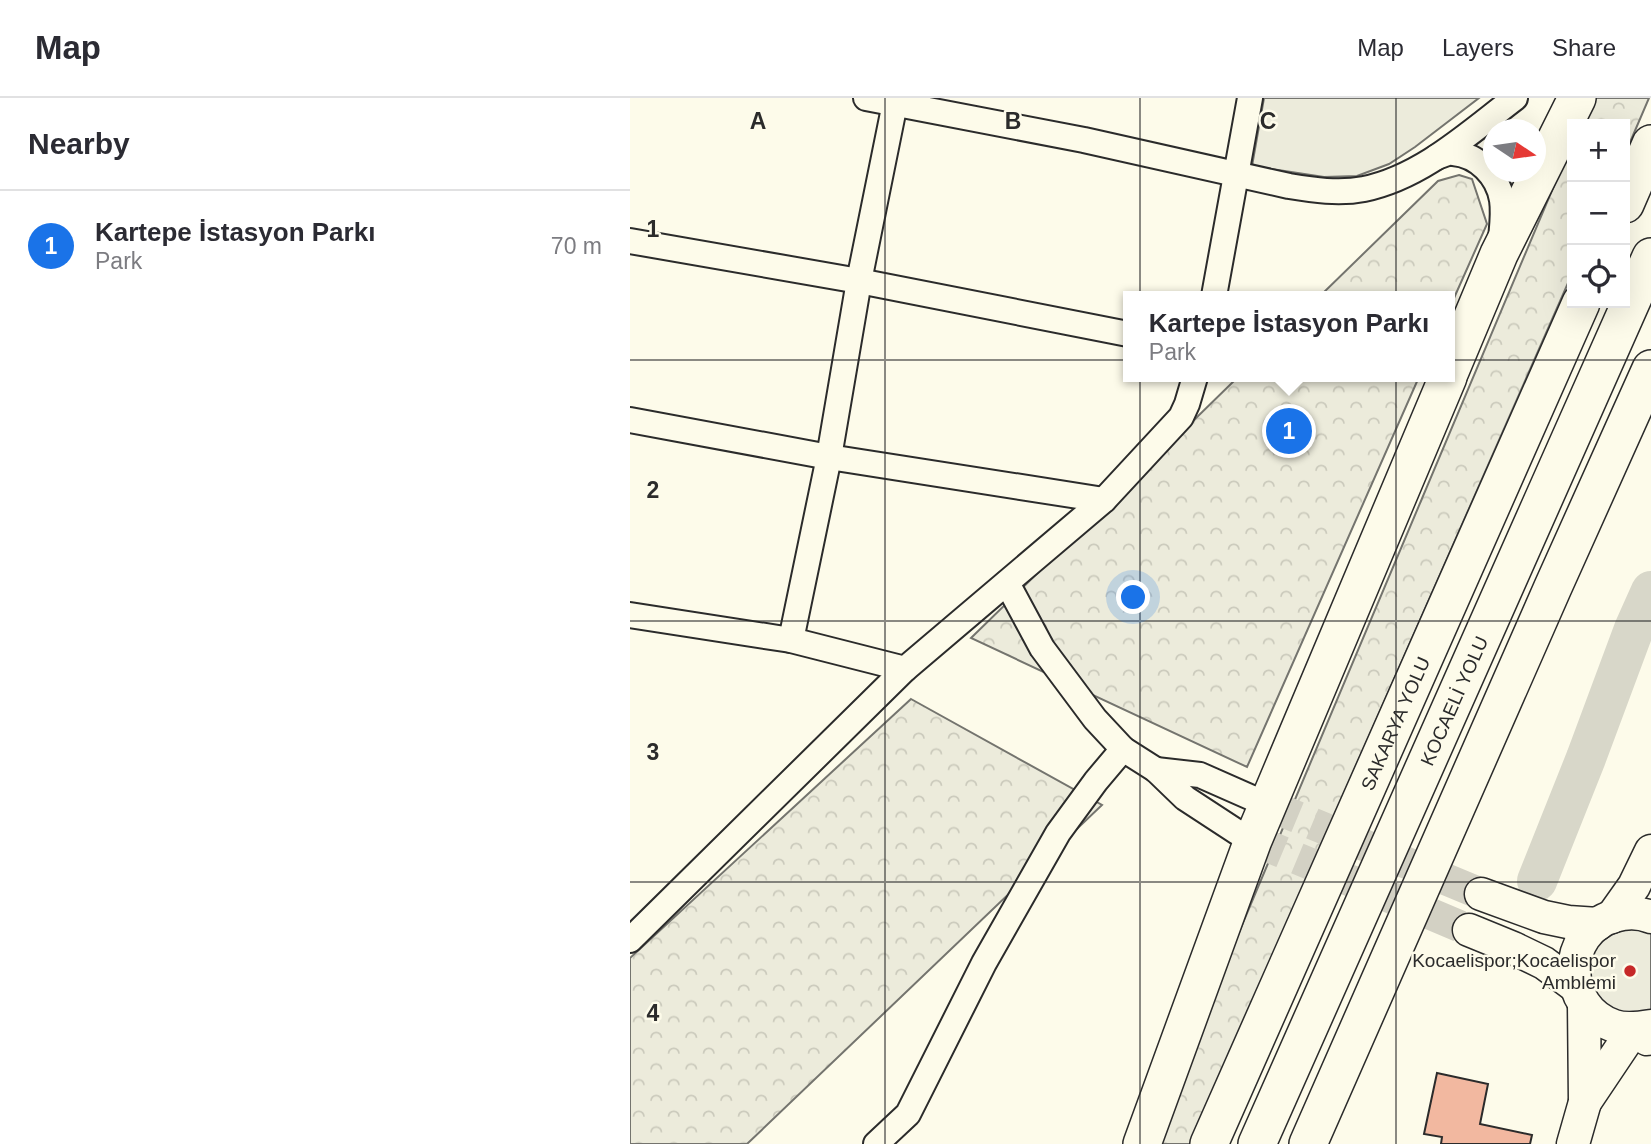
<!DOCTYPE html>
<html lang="en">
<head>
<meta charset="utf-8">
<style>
	:root { --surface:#fff; --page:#f2f2f3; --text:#2b2b33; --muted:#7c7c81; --line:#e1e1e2; --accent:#1a73e8 }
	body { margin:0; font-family:Helvetica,sans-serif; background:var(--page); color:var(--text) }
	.controls { position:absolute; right:21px; top:21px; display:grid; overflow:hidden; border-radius:0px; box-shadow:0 7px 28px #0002 }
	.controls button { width:63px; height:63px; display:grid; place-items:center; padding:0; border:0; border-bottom:2px solid var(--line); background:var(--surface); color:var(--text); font:35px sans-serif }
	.compass { position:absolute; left:853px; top:21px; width:63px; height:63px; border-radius:50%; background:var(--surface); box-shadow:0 7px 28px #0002; rotate:103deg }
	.you { position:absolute; left:504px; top:500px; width:24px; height:24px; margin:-18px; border:5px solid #fff; border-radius:50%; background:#1a73e8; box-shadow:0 0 0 10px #1a73e833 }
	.badge { display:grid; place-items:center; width:46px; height:46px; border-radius:50%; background:var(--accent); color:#fff; font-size:23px; font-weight:700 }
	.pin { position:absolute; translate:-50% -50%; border:4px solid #fff; box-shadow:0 2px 7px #0006 }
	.popup { position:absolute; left:493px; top:193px; width:332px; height:91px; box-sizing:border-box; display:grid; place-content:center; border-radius:0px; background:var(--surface); filter:drop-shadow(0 2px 5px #0005); font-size:23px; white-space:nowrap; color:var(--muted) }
	.popup b { font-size:26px; color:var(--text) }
	.popup::after { content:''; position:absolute; left:50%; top:100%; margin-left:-14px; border:14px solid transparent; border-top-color:var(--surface) }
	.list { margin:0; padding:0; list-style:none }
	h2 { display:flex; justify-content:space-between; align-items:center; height:91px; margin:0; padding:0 28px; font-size:30px }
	h2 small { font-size:23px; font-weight:400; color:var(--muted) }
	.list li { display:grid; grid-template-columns:46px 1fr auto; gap:21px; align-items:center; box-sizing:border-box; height:112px; padding:0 28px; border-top:2px solid var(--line) }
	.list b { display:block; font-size:26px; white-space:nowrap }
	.list p { margin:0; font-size:23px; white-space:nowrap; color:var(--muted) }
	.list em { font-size:23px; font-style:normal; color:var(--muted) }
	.icon { flex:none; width:38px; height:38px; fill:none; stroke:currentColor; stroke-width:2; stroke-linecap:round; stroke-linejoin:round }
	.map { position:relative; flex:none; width:1021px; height:1046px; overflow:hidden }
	header { display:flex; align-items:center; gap:42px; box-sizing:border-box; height:98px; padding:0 35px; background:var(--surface); border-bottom:2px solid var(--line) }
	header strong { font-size:33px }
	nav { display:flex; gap:38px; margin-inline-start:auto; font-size:24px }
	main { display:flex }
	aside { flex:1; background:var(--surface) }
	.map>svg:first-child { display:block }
	.green { fill:#ecebdb; stroke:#74746e; stroke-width:2 }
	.forest { fill:url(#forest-crowns); stroke:#74746e; stroke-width:2 }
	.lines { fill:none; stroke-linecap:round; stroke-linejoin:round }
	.river { stroke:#d8d7c9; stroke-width:40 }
	.building { fill:#f2b8a0; stroke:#2b2b2b; stroke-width:2 }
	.major-tunnel { stroke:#d3d1c4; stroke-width:32; stroke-dasharray:32 16; stroke-linecap:butt }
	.minor-casing { stroke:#2b2b2b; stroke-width:28 }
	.major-casing { stroke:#2b2b2b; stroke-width:35 }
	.highway-casing { stroke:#2b2b2b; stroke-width:40 }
	.minor { stroke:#fdfbea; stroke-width:24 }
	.major { stroke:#fdfbea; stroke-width:32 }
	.highway { stroke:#fdfbea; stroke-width:37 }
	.grid { fill:none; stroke:#2b2b2b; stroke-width:2; stroke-opacity:0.55 }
	.poi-dot { fill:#c62828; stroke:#fdfbea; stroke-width:2.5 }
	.labels { text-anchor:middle; stroke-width:5; stroke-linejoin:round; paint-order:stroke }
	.street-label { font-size:19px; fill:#2b2b2b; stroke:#fdfbea }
	.poi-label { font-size:19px; fill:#2b2b2b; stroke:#fdfbea; text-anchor:end }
	.grid-label { font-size:23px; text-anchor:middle; font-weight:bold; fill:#2b2b2b; stroke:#fdfbea; stroke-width:5; stroke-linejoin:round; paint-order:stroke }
</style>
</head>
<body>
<header>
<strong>Map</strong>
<nav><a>Map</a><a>Layers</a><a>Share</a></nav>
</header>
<main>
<aside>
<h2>Nearby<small></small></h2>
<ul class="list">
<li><span class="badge">1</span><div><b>Kartepe İstasyon Parkı</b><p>Park</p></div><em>70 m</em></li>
</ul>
</aside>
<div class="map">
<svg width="1021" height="1046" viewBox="0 0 1021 1046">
	<defs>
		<pattern id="forest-crowns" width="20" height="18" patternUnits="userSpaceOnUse" patternTransform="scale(1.75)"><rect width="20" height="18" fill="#ecebdb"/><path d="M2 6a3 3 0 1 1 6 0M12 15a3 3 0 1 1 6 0" fill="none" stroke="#cbcabc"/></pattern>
	</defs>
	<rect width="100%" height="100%" fill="#fdfbea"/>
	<!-- green -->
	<g class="green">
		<polygon points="634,0 849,0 785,49 759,66 727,78 694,79 622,68"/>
		<polygon points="1021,826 1021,920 966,910 951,862 967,834"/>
	</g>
	<!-- forest -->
	<g class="forest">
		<polygon points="961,0 1019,0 995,56 995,26 950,26"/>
		<polygon points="942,45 942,176 560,1046 522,1046 604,846"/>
		<polygon points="829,77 842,81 857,126 820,209 820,198 690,198 808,83"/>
		<polygon points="608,279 789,279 617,669 341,540"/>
		<polygon points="281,601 472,707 117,1046 0,1046 0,860"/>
	</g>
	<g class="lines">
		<!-- river -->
		<polyline class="river" points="907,783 956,660 1004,531 1021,493"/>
	</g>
	<!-- building -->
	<polygon class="building" points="807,975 858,986 850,1026 902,1037 900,1046 811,1046 812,1039 794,1036"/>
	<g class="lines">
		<!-- major-tunnel -->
		<g class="major-tunnel">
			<polyline points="638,707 851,796"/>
			<polyline points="623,742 839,832"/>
		</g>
		<defs>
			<g id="minor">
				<path d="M236,0L454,42L659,88C683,92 709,96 734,91C792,79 839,35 885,0"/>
				<path d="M807,59C813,57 818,54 823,55C848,57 868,78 872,102C874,115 872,129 871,141"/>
				<polyline points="0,143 229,183 498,236"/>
				<polyline points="584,198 620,0"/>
				<polyline points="0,322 199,359 474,402"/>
				<polyline points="377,485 412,550 465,621 493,651 526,672 555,700 607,734 623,742"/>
				<polyline points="0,517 161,542 275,571 474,402 551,319 557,306 565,279"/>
				<polyline points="161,542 199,359 229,183 266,0"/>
				<polyline points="526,672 570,677 638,707"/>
				<polyline points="0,842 275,571"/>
				<polyline points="246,1046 278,1016 354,865 428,735 466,683 493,651"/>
			</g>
			<g id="major">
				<polyline points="851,796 914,819 938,824 968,826"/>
				<polyline points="982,819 1004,788 1021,753"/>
				<path d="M1021,819C1009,814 997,814 984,818C931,834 931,910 984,928C996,932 1009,930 1021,928"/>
				<polyline points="839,832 883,850 914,865 945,888"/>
				<polyline points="955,1004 1004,931 1017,941"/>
				<polyline points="943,1046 955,1004 954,906"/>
			</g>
			<g id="highway">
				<polyline points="995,106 1021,46"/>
				<polyline points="820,273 869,156 947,0"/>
				<polyline points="512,1046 623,742 818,279"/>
				<path id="s1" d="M579,1046L951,205"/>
				<path id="s2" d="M627,1046L1021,159"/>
				<polyline points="678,1046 923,489 1021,271"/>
			</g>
		</defs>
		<!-- minor casing -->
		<use href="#minor" class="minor-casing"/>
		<!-- major casing -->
		<use href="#major" class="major-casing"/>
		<!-- highway casing -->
		<use href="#highway" class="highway-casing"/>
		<!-- minor -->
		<use href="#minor" class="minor"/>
		<!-- major -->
		<use href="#major" class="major"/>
		<!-- highway -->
		<use href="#highway" class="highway"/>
	</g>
	<!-- grid -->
	<path class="grid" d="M255,0V1046M510,0V1046M766,0V1046M0,262H1021M0,523H1021M0,784H1021"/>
	<!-- markers -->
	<circle class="poi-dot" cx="1000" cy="873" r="7"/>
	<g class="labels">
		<!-- street labels -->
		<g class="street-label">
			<text dy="7" stroke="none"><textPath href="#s2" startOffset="485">KOCAELİ YOLU</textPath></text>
			<text dy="7" stroke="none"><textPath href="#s1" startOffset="460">SAKARYA YOLU</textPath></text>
		</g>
		<!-- poi labels -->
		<g class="poi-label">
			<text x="986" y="869">Kocaelispor;Kocaelispor<tspan x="986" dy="22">Amblemi</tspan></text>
		</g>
	</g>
	<g class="grid-label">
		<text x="128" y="31">A</text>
		<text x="383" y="31">B</text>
		<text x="638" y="31">C</text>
		<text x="23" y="139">1</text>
		<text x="23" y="400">2</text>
		<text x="23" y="662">3</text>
		<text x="23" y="923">4</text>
	</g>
</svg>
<div class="controls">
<button>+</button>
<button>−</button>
<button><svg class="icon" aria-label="locate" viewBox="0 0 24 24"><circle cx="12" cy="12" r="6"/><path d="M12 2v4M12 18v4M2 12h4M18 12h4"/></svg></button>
</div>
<svg class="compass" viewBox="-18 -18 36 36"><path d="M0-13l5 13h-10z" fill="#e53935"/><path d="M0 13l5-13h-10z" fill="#7c7c81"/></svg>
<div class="you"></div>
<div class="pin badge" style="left:659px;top:333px">1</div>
<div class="popup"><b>Kartepe İstasyon Parkı</b>Park</div>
</div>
</main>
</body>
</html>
